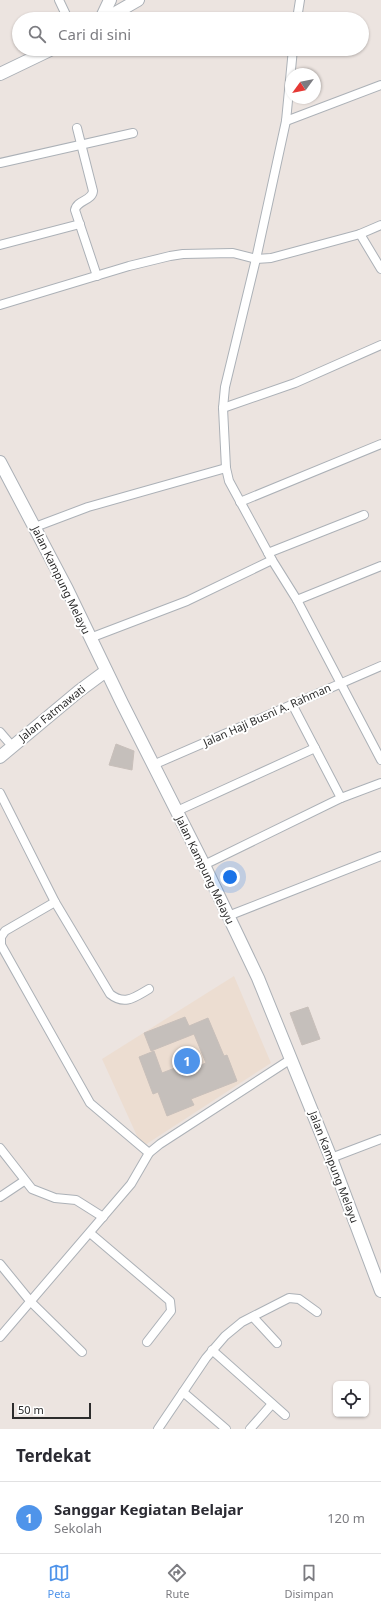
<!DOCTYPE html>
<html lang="id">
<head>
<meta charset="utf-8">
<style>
	:root { --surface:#fff; --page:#f7f7f7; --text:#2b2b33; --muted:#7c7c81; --line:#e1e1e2; --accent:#4f94ea }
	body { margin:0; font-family:"Noto Sans",sans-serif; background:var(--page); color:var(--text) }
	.controls { position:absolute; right:12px; bottom:12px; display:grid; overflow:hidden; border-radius:6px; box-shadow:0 1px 3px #0004 }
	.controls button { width:36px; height:36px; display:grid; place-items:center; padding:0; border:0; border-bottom:1px solid var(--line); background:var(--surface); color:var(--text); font:20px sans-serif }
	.compass { position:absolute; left:285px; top:68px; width:36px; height:36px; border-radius:50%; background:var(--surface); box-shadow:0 1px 3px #0004; rotate:237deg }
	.scale { position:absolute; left:12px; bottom:10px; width:79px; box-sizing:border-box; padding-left:4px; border:2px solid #2c2c2c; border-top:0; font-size:11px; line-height:14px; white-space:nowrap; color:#2c2c2c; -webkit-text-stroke:3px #fff; paint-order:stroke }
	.you { position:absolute; left:230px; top:877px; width:14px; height:14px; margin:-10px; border:3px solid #fff; border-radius:50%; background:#1a73e8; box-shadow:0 0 0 6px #1a73e833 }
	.badge { display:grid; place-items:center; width:26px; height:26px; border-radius:50%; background:var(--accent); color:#fff; font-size:13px; font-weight:700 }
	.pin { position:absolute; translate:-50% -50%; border:2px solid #fff; box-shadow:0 1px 4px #0006 }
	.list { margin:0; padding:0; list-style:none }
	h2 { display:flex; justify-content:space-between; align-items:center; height:52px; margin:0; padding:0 16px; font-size:17px }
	h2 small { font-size:13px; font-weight:400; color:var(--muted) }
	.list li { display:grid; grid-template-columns:26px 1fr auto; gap:12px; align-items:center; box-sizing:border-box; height:72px; padding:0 16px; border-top:1px solid var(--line) }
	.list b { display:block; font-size:15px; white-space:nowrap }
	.list p { margin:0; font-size:13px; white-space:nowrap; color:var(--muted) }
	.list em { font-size:13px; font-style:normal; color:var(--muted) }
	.icon { flex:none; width:22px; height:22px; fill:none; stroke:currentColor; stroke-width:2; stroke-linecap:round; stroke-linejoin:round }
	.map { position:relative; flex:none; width:381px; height:1429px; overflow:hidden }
	.search { position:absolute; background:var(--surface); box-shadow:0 1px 3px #0004; left:12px; right:12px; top:12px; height:44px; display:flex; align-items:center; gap:10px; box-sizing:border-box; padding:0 14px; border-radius:22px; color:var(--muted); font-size:15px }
	.sheet { height:124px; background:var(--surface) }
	nav { display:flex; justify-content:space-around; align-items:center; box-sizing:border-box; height:56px; border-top:1px solid var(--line); background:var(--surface); font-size:11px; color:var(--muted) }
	nav a { display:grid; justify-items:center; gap:2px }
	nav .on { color:var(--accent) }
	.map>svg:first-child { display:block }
	.education { fill:#ecddd1 }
	.building { fill:#c5bfbb; stroke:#c8bfba }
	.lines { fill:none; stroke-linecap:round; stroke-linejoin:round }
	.street-casing { stroke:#acb1b7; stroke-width:10 }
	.secondary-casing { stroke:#acb1b7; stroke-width:14 }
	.street { stroke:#fff; stroke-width:8 }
	.secondary { stroke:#fff; stroke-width:12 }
	.labels { text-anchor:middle; stroke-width:4; stroke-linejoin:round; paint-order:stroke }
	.street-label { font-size:11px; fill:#2c2c2c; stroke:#fff }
</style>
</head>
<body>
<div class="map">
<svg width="381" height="1429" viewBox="0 0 381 1429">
	<rect width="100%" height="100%" fill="#ece4e0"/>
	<!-- education -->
	<polygon class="education" points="234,976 271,1063 142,1147 102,1059"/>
	<!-- building -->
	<g class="building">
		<polygon points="116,744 134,751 132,770 109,765"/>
		<polygon points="308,1007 320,1039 302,1045 290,1013"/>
		<polygon points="185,1017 189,1026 208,1018 224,1056 227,1055 237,1081 191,1099 194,1105 167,1116 158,1092 153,1094 139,1057 154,1051 162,1073 180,1066 182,1072 206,1063 194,1034 151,1051 144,1033"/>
	</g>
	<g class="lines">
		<defs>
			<g id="street">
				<polyline points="59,0 68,19"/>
				<polyline points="297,19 300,0"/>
				<polyline points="293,49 286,121 256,259 225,387 223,408 226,468 229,481 272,560 297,600 381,760"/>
				<polyline points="286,121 381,85"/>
				<path d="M77,128L93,191C92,201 77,200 75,210L97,276"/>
				<polyline points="0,163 133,133"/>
				<polyline points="360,234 381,269"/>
				<polyline points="0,245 80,224"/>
				<polyline points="0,305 129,266 170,256 183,254 233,253 256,259 271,258 360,234 381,225"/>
				<polyline points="223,408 295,383 381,345"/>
				<polyline points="240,502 381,444"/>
				<polyline points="35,527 88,507 226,468"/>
				<polyline points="268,553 364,515"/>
				<polyline points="297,600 381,566"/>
				<polyline points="90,638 187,601 272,560"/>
				<polyline points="0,732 12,746"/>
				<polyline points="153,765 381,666"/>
				<path d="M0,793L55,902L110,994C125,1006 135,997 149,989"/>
				<polyline points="341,798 381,783"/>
				<polyline points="177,811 315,748"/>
				<polyline points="204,865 341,798 292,704"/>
				<polyline points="55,902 5,931 1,937 1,945 90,1103 149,1153"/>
				<polyline points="228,916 381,856"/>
				<polyline points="0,1148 32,1189 55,1198 76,1200 103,1217"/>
				<polyline points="331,1158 381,1139"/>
				<polyline points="0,1197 24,1181"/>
				<polyline points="90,1233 170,1301 171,1311 147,1342"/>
				<polyline points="0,1264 31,1302 82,1352"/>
				<polyline points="253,1317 277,1343"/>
				<polyline points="0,1337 131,1184 149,1153 160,1144 291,1059"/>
				<polyline points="212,1350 285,1415"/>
				<polyline points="183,1392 226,1429"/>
				<polyline points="158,1429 206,1358 225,1336 242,1322 289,1298 299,1299 317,1312"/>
				<polyline points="250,1429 272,1404"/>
			</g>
			<g id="secondary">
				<polyline points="101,19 110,0"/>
				<polyline points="105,19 138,0"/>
				<polyline points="0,74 52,49"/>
				<polyline points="0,462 67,589 122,703 204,865 258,978 331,1158 381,1291"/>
				<polyline points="0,757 79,691 106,671"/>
			</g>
		</defs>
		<!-- street casing -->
		<use href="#street" class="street-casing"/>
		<!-- secondary casing -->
		<use href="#secondary" class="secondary-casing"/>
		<!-- street -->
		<use href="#street" class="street"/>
		<!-- secondary -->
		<use href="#secondary" class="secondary"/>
	</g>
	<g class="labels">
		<!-- street labels -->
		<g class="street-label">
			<text transform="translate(61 580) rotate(64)" y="4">Jalan Kampung Melayu</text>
			<text transform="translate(52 713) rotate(-39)" y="4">Jalan Fatmawati</text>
			<text transform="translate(267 715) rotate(-24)" y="4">Jalan Haji Busni A. Rahman</text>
			<text transform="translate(205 870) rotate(64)" y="4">Jalan Kampung Melayu</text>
			<text transform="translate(334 1167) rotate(69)" y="4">Jalan Kampung Melayu</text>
		</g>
	</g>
</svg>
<div class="controls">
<button><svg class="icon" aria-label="locate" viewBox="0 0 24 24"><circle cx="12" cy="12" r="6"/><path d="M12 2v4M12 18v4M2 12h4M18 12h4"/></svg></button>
</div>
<svg class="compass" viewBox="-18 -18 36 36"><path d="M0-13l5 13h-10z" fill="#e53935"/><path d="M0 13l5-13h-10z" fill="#7c7c81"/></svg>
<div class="scale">50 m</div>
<div class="you"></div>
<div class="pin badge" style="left:187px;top:1061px">1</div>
<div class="search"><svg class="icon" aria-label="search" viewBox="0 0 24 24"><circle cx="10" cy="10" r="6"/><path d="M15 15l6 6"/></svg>Cari di sini</div>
</div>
<section class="sheet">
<h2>Terdekat<small></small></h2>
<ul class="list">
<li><span class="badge">1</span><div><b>Sanggar Kegiatan Belajar</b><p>Sekolah</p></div><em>120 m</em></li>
</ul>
</section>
<nav>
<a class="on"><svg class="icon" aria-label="map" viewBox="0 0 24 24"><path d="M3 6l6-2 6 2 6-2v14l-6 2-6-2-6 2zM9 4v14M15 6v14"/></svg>Peta</a>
<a><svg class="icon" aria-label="directions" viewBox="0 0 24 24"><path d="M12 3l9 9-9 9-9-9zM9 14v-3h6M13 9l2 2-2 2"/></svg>Rute</a>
<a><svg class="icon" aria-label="saved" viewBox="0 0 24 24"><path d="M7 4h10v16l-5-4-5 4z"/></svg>Disimpan</a>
</nav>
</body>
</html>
